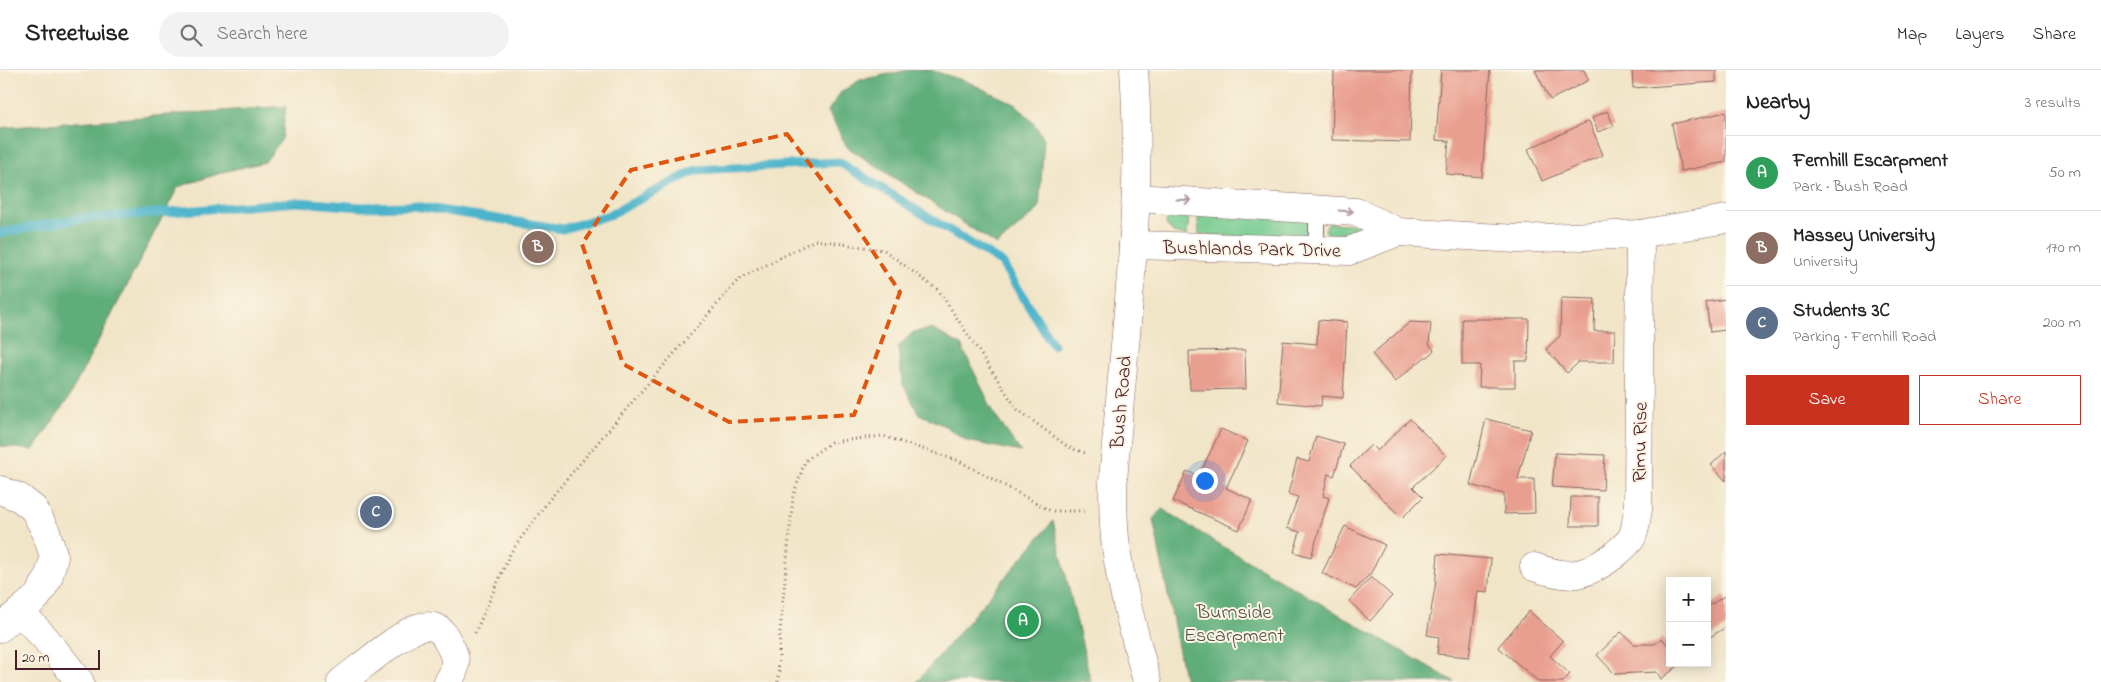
<!DOCTYPE html>
<html lang="en">
<head>
<meta charset="utf-8">
<style>
	:root { --surface:#fff; --page:#f2f2f2; --text:#222; --muted:#767676; --line:#e0e0e0; --accent:#c8321e }
	body { margin:0; font-family:"Indie Flower",sans-serif; background:var(--page); color:var(--text) }
	.controls { position:absolute; right:15px; bottom:15px; display:grid; overflow:hidden; border-radius:0px; box-shadow:0 2px 12px #0003 }
	.controls button { width:45px; height:45px; display:grid; place-items:center; padding:0; border:0; border-bottom:1px solid var(--line); background:var(--surface); color:var(--text); font:25px sans-serif }
	.scale { position:absolute; left:15px; bottom:12px; width:85px; box-sizing:border-box; padding-left:5px; border:2px solid #4a1f2b; border-top:0; font-size:14px; line-height:18px; white-space:nowrap; color:#4a1f2b; -webkit-text-stroke:4px #fcf5e5; paint-order:stroke }
	.you { position:absolute; left:1204px; top:410px; width:18px; height:18px; margin:-12px; border:4px solid #fff; border-radius:50%; background:#1a73e8; box-shadow:0 0 0 8px #1a73e833 }
	.badge { display:grid; place-items:center; width:32px; height:32px; border-radius:50%; background:var(--accent); color:#fff; font-size:16px; font-weight:700 }
	.pin { position:absolute; translate:-50% -50%; border:2px solid #fff; box-shadow:0 1px 5px #0006 }
	.list { margin:0; padding:0; list-style:none }
	h2 { display:flex; justify-content:space-between; align-items:center; height:65px; margin:0; padding:0 20px; font-size:21px }
	h2 small { font-size:16px; font-weight:400; color:var(--muted) }
	.list li { display:grid; grid-template-columns:32px 1fr auto; gap:15px; align-items:center; box-sizing:border-box; height:75px; padding:0 20px; border-top:1px solid var(--line) }
	.list b { display:block; font-size:19px; white-space:nowrap }
	.list p { margin:0; font-size:16px; white-space:nowrap; color:var(--muted) }
	.list em { font-size:16px; font-style:normal; color:var(--muted) }
	.actions { display:flex; gap:10px; padding:15px 20px }
	.actions a { flex:1; padding:11px 0; border:1px solid var(--accent); border-radius:0px; text-align:center; font-size:18px; color:var(--accent) }
	.actions .main { background:var(--accent); color:#fff }
	.icon { flex:none; width:28px; height:28px; fill:none; stroke:currentColor; stroke-width:2; stroke-linecap:round; stroke-linejoin:round }
	.map { position:relative; flex:none; width:1726px; height:612px; overflow:hidden }
	header { display:flex; align-items:center; gap:30px; box-sizing:border-box; height:70px; padding:0 25px; background:var(--surface); border-bottom:1px solid var(--line) }
	header strong { font-size:24px }
	nav { display:flex; gap:28px; margin-inline-start:auto; font-size:18px }
	.search { width:350px; height:45px; background:var(--page); display:flex; align-items:center; gap:12px; box-sizing:border-box; padding:0 18px; border-radius:28px; color:var(--muted); font-size:19px }
	main { display:flex }
	aside { flex:1; background:var(--surface) }
	.map>svg:first-child { display:block }
	.green { fill:#73ca8f; stroke:#5e745d }
	.forest { fill:#5eae7a; stroke:#546652 }
	.lines { fill:none; stroke-linecap:round; stroke-linejoin:round }
	.stream { stroke:#4bb4ca; stroke-width:9 }
	.building { fill:#e99f90 }
	.service-casing { stroke:#846462; stroke-width:17 }
	.minor-casing { stroke:#846462; stroke-width:29 }
	.secondary-casing { stroke:#846462; stroke-width:29 }
	.path { stroke:#846462; stroke-width:3; stroke-dasharray:1 4; stroke-linecap:butt }
	.service { stroke:#fff; stroke-width:15 }
	.minor { stroke:#fff; stroke-width:28 }
	.secondary { stroke:#fff; stroke-width:28 }
	.oneway { stroke:#ae9aa0 }
	.marked { fill:none; stroke:#e0560e; stroke-width:4; stroke-dasharray:10 6; stroke-linejoin:round }
	.labels { text-anchor:middle; stroke-width:4; stroke-linejoin:round; paint-order:stroke }
	.street-label { font-size:20px; fill:#4a1f2b; stroke:#fcf5e5 }
	.park-label { font-size:20px; fill:#565249; stroke:#fcf5e5 }
</style>
</head>
<body>
<header>
<strong>Streetwise</strong>
<div class="search"><svg class="icon" aria-label="search" viewBox="0 0 24 24"><circle cx="10" cy="10" r="6"/><path d="M15 15l6 6"/></svg>Search here</div>
<nav><a>Map</a><a>Layers</a><a>Share</a></nav>
</header>
<main>
<div class="map">
<svg width="1726" height="612" viewBox="0 0 1726 612">
	<rect width="100%" height="100%" fill="#fcf5e5"/>
	<filter id="ink" filterUnits="userSpaceOnUse"><feTurbulence type="fractalNoise" baseFrequency=".02" numOctaves="2"/><feDisplacementMap in="SourceGraphic" scale="10" xChannelSelector="R" yChannelSelector="G"/><feConvolveMatrix kernelMatrix="1 2 1 2 8 2 1 2 1" color-interpolation-filters="sRGB"/></filter>
	<filter id="wash" filterUnits="userSpaceOnUse"><feTurbulence type="fractalNoise" baseFrequency=".0096" numOctaves="4" result="noise"/><feDisplacementMap in="SourceGraphic" scale="20" xChannelSelector="R" yChannelSelector="G"/><feGaussianBlur stdDeviation="1.12" result="paint"/><feColorMatrix in="noise" values="0 0 0 0 0 0 0 0 0 0 0 0 0 0 0 0 0 1.4 0 .05"/><feComposite in="paint" operator="in"/></filter>
	<g filter="url(#wash)">
		<rect width="100%" height="100%" fill="#f1e5c8"/>
		<!-- green -->
		<g class="green">
			<polygon points="1190,136 1187,166 1173,163 1166,154 1168,144 1173,137"/>
			<polygon points="1202,139 1303,142 1311,156 1303,166 1289,172 1199,164 1198,150"/>
			<polygon points="1328,153 1373,155 1376,169 1330,167 1325,160"/>
		</g>
		<!-- forest -->
		<g class="forest">
			<polygon points="909,0 930,0 966,11 1017,35 1036,56 1044,69 1039,139 997,175 847,77 828,41 841,22 860,10"/>
			<polygon points="286,36 282,69 265,92 227,101 178,117 68,329 33,380 0,376 0,58"/>
			<polygon points="932,259 961,275 996,347 1021,382 967,371 945,356 919,344 902,313 898,277 913,262"/>
			<polygon points="1162,439 1222,476 1455,612 1185,612 1153,449"/>
			<polygon points="1053,451 1091,612 917,612"/>
		</g>
		<g class="lines">
			<!-- stream -->
			<polyline class="stream" points="0,163 78,149 298,132 362,137 414,136 563,159 609,145 696,100 839,92 1002,193 1053,275"/>
		</g>
		<g id="blocks">
			<!-- building -->
			<g class="building">
				<polygon points="1334,0 1412,0 1410,72 1332,70"/>
				<polygon points="1441,0 1490,0 1482,107 1446,104 1449,71 1436,70"/>
				<polygon points="1535,0 1584,0 1589,10 1550,30"/>
				<polygon points="1632,0 1716,0 1716,12 1633,18"/>
				<polygon points="1607,41 1614,56 1598,62 1592,48"/>
				<polygon points="1726,42 1726,92 1681,101 1672,54"/>
				<polygon points="1589,51 1603,85 1542,111 1528,79"/>
				<polygon points="1561,228 1595,229 1594,261 1615,261 1614,292 1579,292 1567,303 1546,279 1560,266"/>
				<polygon points="1726,229 1726,260 1710,262 1706,232"/>
				<polygon points="1462,249 1529,249 1528,291 1515,291 1515,317 1479,317 1480,295 1462,295"/>
				<polygon points="1318,250 1347,252 1343,328 1322,326 1321,336 1278,332 1283,271 1317,274"/>
				<polygon points="1410,252 1431,253 1429,274 1434,280 1428,287 1425,287 1395,312 1372,284"/>
				<polygon points="1245,280 1246,319 1190,320 1189,281"/>
				<polygon points="1410,349 1446,386 1413,417 1423,427 1402,448 1350,396 1371,375 1377,381"/>
				<polygon points="1486,349 1531,360 1518,409 1534,409 1535,443 1504,444 1504,424 1470,415"/>
				<polygon points="1221,359 1248,371 1226,418 1252,430 1239,460 1173,431 1187,401 1199,406"/>
				<polygon points="1316,366 1344,374 1334,406 1328,404 1323,426 1329,428 1311,487 1294,482 1300,462 1287,458 1298,427 1288,424 1297,389 1309,392"/>
				<polygon points="1726,381 1726,411 1711,395"/>
				<polygon points="1555,383 1605,385 1603,420 1552,417"/>
				<polygon points="1571,427 1598,427 1598,456 1570,456"/>
				<polygon points="1345,456 1385,475 1371,503 1356,519 1322,503"/>
				<polygon points="1438,484 1491,489 1488,522 1478,521 1469,587 1437,584 1439,567 1427,565 1435,517"/>
				<polygon points="1371,507 1392,526 1370,551 1349,531"/>
				<polygon points="1726,525 1726,557 1707,569 1707,537"/>
				<polygon points="1529,541 1563,571 1550,586 1570,604 1563,612 1539,612 1498,577"/>
				<polygon points="1621,562 1634,574 1655,574 1662,568 1670,578 1670,593 1682,593 1661,609 1657,602 1615,604 1597,585"/>
			</g>
		</g>
	</g>
	<g filter="url(#ink)">
		<use href="#blocks" fill-opacity="0" stroke="#846462" stroke-width="1"/>
		<g class="lines">
			<defs>
				<polyline id="service" points="1316,180 1317,139"/>
				<g id="minor">
					<polyline points="1136,128 1356,142 1398,162 1517,169 1640,164 1726,149"/>
					<polyline points="1133,175 1349,181 1398,162"/>
					<polyline points="0,420 20,428 34,439 46,462 54,487 48,509 37,527 0,558"/>
					<path d="M1534,497C1569,509 1583,508 1613,486C1619,481 1629,473 1632,467C1636,460 1636,448 1638,440L1640,164"/>
					<polyline points="20,542 45,568 80,612"/>
					<path d="M341,612C359,599 403,561 421,557C424,556 430,556 433,557C442,558 446,569 450,576C458,590 456,600 448,612"/>
				</g>
				<path id="secondary" d="M1134,0C1144,137 1123,275 1113,412C1113,434 1113,456 1116,477C1122,523 1136,568 1147,612"/>
			</defs>
			<!-- service casing -->
			<use href="#service" class="service-casing"/>
			<!-- minor casing -->
			<use href="#minor" class="minor-casing"/>
			<!-- secondary casing -->
			<use href="#secondary" class="secondary-casing"/>
			<!-- path -->
			<g class="path">
				<polyline points="475,563 511,482 549,430 645,317 739,209 815,170 884,180 939,221 1017,339 1068,377 1088,384"/>
				<polyline points="778,612 780,561 793,427 805,391 831,372 883,366 959,391 1051,441 1085,441"/>
			</g>
			<!-- service -->
			<use href="#service" class="service"/>
			<!-- minor -->
			<use href="#minor" class="minor"/>
			<!-- secondary -->
			<use href="#secondary" class="secondary"/>
		</g>
		<!-- one-way arrows -->
		<defs><path id="oneway-shaft" d="M-6 0H5M1.5-3L5.5 0L1.5 3" fill="none" stroke-width="1.6" stroke-linecap="round" stroke-linejoin="round" transform="scale(1.25)"/></defs>
		<g class="oneway">
			<use href="#oneway-shaft" transform="translate(1184 130) rotate(3)"/>
			<use href="#oneway-shaft" transform="translate(1346 141) rotate(4)"/>
		</g>
	</g>
	<!-- marked area -->
	<path class="marked" d="M787,64L849,146L900,222L854,345L729,352L623,294L582,174L631,100Z"/>
	<g class="labels">
		<!-- street labels -->
		<g class="street-label">
			<text transform="translate(1252 178) rotate(1)" y="7">Bushlands Park Drive</text>
			<text transform="translate(1120 332) rotate(-85)" y="7">Bush Road</text>
			<text transform="translate(1639 372) rotate(-89)" y="7">Rimu Rise</text>
		</g>
		<!-- park labels -->
		<g class="park-label">
			<text x="1234" y="548">Burnside<tspan x="1234" dy="23">Escarpment</tspan></text>
		</g>
	</g>
</svg>
<div class="controls">
<button>+</button>
<button>−</button>
</div>
<div class="scale">20 m</div>
<div class="you"></div>
<div class="pin badge" style="left:1023px;top:551px;background:#2e9e5b">A</div>
<div class="pin badge" style="left:538px;top:177px;background:#8d6e63">B</div>
<div class="pin badge" style="left:376px;top:442px;background:#5c6f8a">C</div>
</div>
<aside>
<h2>Nearby<small>3 results</small></h2>
<ul class="list">
<li><span class="badge" style="background:#2e9e5b">A</span><div><b>Fernhill Escarpment</b><p>Park · Bush Road</p></div><em>50 m</em></li>
<li><span class="badge" style="background:#8d6e63">B</span><div><b>Massey University</b><p>University</p></div><em>170 m</em></li>
<li><span class="badge" style="background:#5c6f8a">C</span><div><b>Students 3C</b><p>Parking · Fernhill Road</p></div><em>200 m</em></li>
</ul>
<div class="actions"><a class="main">Save</a><a>Share</a></div>
</aside>
</main>
</body>
</html>
